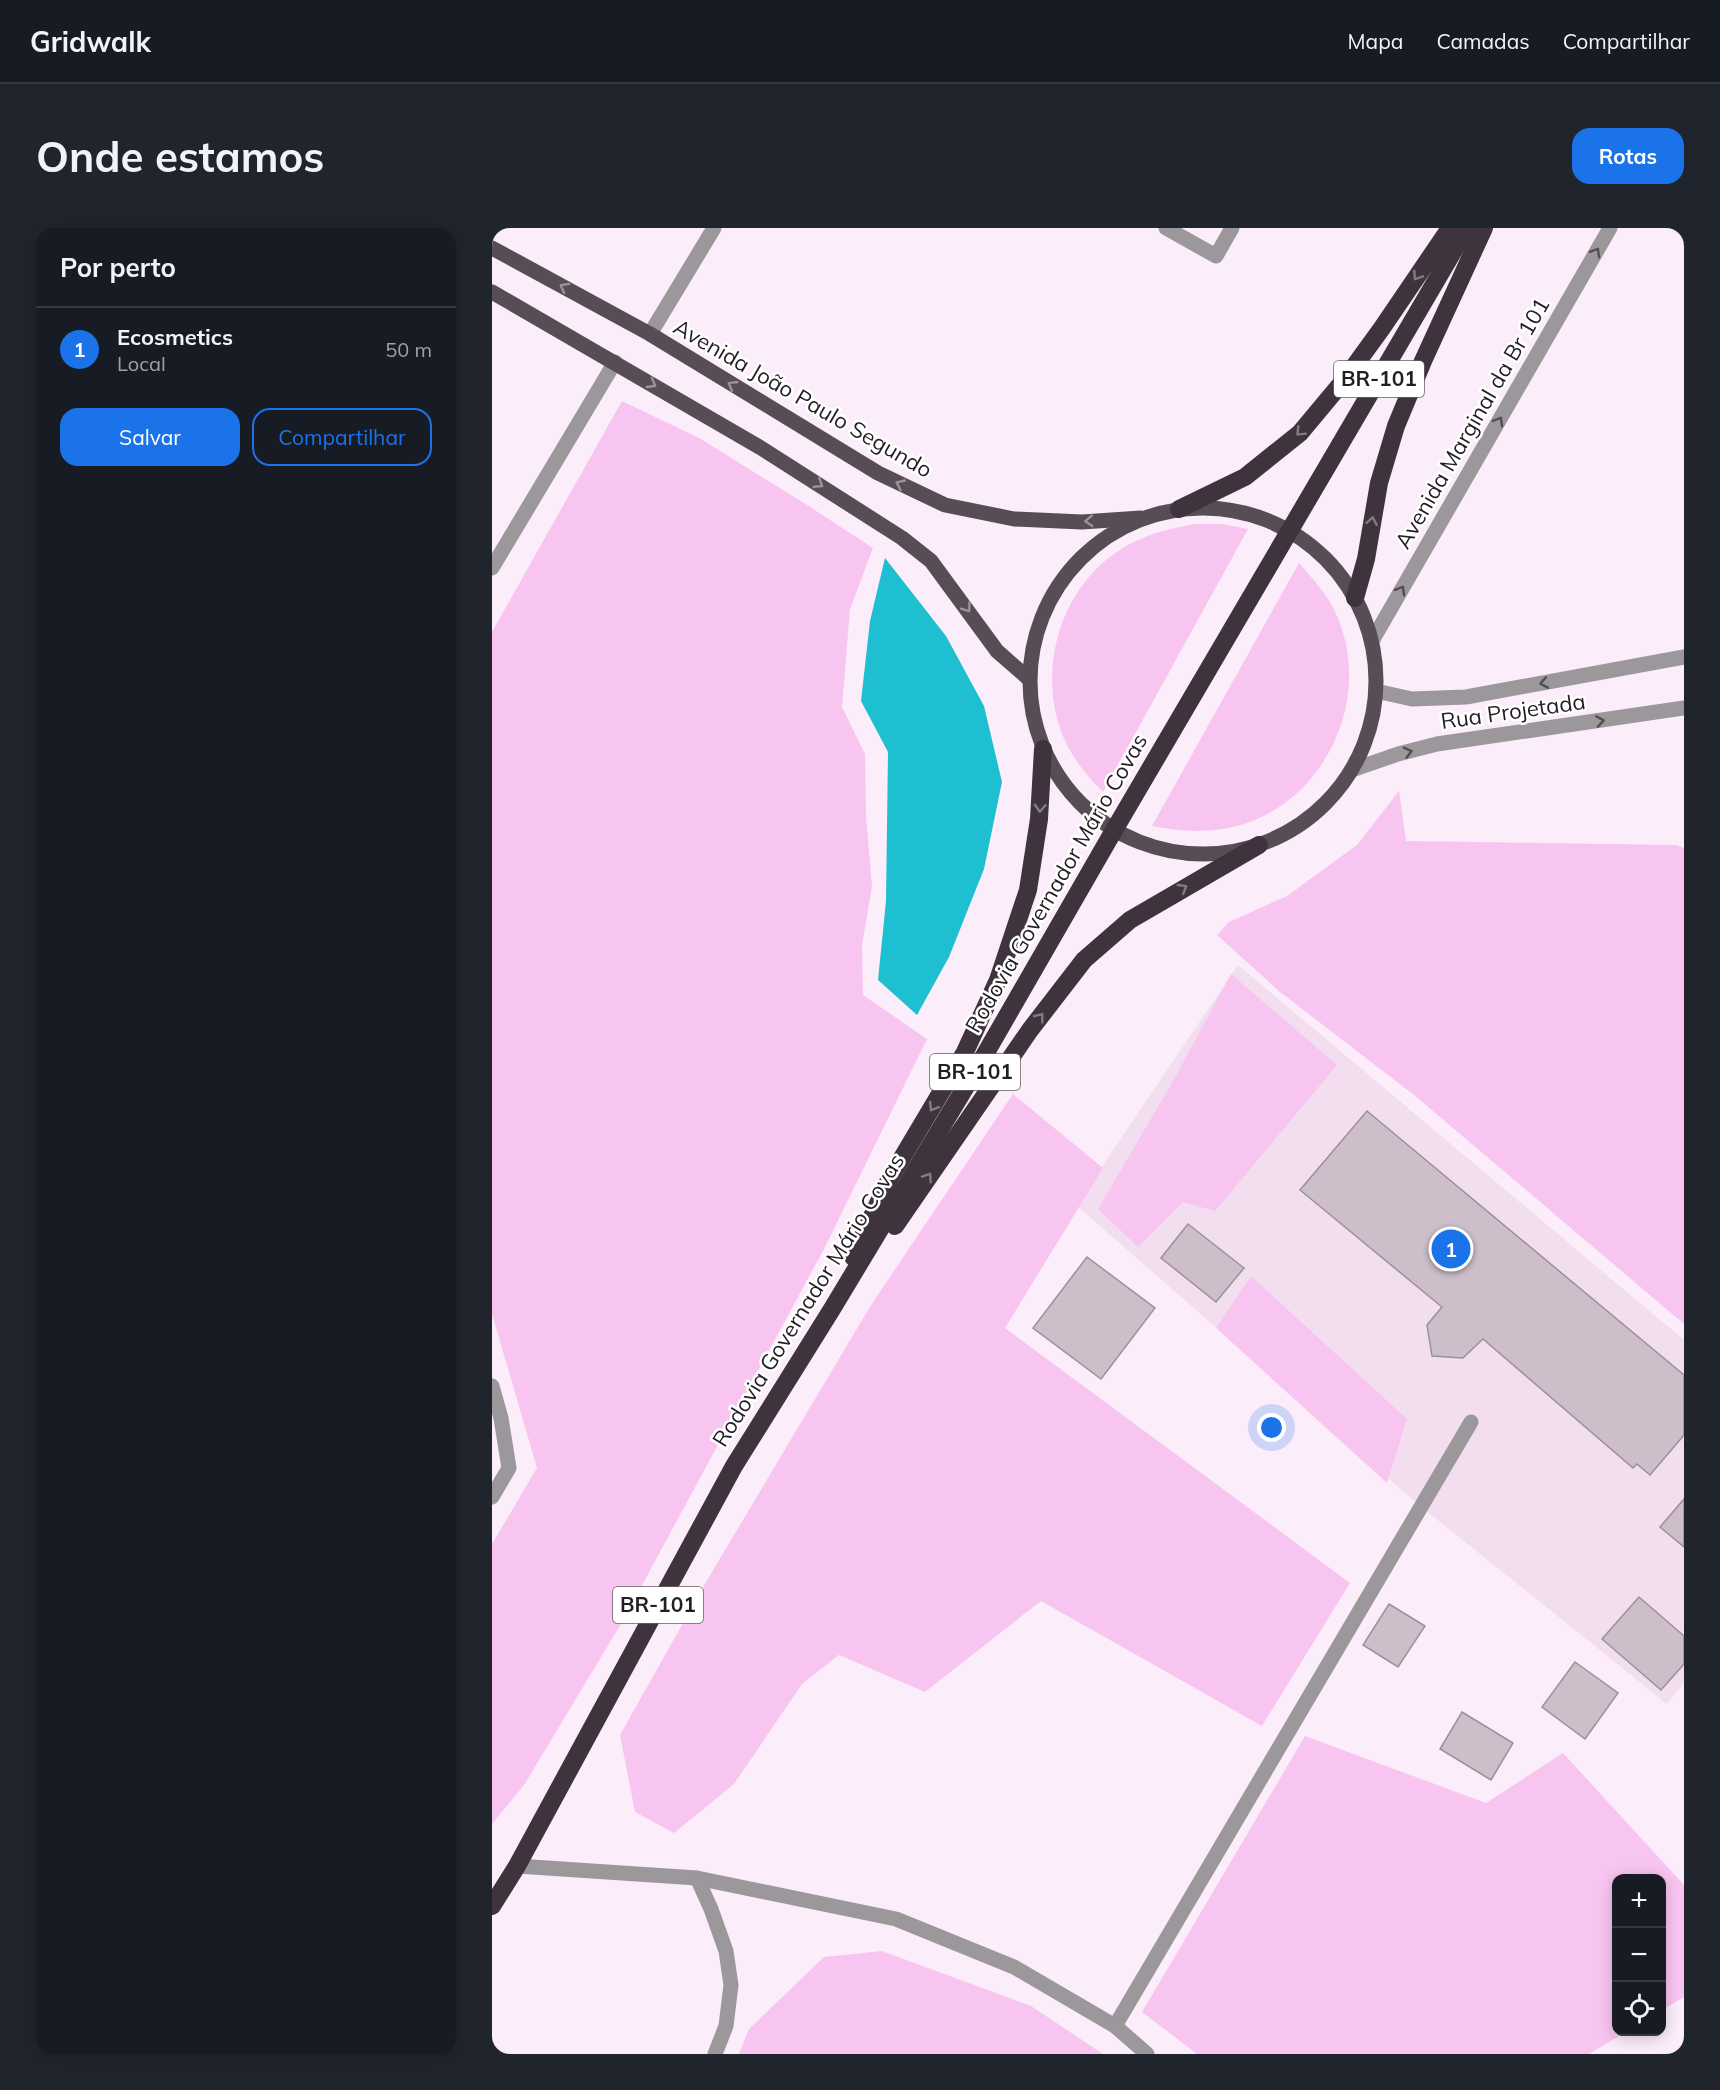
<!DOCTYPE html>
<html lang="pt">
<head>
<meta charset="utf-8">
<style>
	:root { --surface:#171b24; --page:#20242c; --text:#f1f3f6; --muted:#9ea1a6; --line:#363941; --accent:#1a73e8 }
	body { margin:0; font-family:Mulish,sans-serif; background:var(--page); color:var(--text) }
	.controls { position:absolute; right:18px; bottom:18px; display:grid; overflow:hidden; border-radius:12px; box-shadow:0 3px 15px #0003 }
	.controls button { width:54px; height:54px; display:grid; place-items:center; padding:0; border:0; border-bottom:2px solid var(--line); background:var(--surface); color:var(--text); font:30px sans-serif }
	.you { position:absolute; left:780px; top:1200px; width:21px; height:21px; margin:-15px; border:4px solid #fff; border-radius:50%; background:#1a73e8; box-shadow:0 0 0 9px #1a73e833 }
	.badge { display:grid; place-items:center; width:39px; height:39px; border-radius:50%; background:var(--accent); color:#fff; font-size:20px; font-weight:700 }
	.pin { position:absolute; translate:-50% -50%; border:3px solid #fff; box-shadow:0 2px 6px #0006 }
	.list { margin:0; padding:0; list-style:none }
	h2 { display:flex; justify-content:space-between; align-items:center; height:78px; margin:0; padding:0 24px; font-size:26px }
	h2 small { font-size:20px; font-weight:400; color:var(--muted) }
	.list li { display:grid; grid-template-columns:39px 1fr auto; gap:18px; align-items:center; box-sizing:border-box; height:84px; padding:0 24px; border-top:2px solid var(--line) }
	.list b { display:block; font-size:22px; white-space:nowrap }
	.list p { margin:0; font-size:20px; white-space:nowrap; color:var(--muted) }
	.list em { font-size:20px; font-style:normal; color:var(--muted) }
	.actions { display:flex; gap:12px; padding:18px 24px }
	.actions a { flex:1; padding:14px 0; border:2px solid var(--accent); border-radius:18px; text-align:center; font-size:21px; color:var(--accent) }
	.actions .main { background:var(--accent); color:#fff }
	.icon { flex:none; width:33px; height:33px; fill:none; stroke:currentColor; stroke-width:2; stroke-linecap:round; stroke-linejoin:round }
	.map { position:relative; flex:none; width:1192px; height:1826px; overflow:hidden; border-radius:18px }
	header { display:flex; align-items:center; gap:36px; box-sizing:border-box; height:84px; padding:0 30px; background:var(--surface); border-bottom:2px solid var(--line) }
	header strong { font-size:28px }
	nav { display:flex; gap:33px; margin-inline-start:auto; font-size:21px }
	.intro { display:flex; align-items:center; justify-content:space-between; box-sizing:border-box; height:144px; padding:0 36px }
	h1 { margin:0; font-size:42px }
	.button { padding:15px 27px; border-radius:18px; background:var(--accent); color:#fff; font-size:21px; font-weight:700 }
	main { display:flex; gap:36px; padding:0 36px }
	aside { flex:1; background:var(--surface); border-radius:18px; box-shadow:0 3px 15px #0003 }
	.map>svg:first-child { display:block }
	.built { fill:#f2deef }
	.green { fill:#f8c5f1 }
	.water { fill:#1ebfd0 }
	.building { fill:#ccbfca; stroke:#9c909a; stroke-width:1.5 }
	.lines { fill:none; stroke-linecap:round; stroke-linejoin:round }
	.minor { stroke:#9c979b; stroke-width:15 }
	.major { stroke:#574d55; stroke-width:15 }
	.highway { stroke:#3f343d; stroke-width:18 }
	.oneway { stroke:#534e53 }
	.oneway2 { stroke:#827b81 }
	.oneway3 { stroke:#9a9499 }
	.labels { text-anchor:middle; stroke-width:5; stroke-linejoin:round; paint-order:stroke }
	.shield { fill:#fff; stroke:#656265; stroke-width:1.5 }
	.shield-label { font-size:21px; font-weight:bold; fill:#231e23 }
	.street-label { font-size:22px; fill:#231e23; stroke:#fff }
</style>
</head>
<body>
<header>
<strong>Gridwalk</strong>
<nav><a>Mapa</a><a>Camadas</a><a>Compartilhar</a></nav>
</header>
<div class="intro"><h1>Onde estamos</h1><a class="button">Rotas</a></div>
<main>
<aside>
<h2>Por perto<small></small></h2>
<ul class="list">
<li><span class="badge">1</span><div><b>Ecosmetics</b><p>Local</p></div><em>50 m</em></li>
</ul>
<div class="actions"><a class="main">Salvar</a><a>Compartilhar</a></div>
</aside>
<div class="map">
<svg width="1192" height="1826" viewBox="0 0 1192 1826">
	<rect width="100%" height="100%" fill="#fbedf9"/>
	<!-- built -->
	<polygon class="built" points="746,737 1192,1112 1192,1455 1175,1476 928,1278 584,977"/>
	<!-- green -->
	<g class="green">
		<polygon points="130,173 207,210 312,275 381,320 358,381 350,479 373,526 374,588 380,658 370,717 371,767 435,811 332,1021 129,1396 32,1557 0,1596 0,1316 45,1240 0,1086 0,404"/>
		<path d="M704,296H730L756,301L611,564C593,546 576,525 568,500C546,435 571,356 631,320C654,306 678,300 704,296Z"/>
		<path d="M807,335C818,347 829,360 838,374C888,461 835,581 736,600C710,605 685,603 660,598Z"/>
		<polygon points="907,563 914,613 1184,617 1192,620 1192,1096 922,867 788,764 725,707 737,694 795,668 865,617"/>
		<polygon points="739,746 845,837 723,983 691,974 646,1019 606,981 680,855"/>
		<polygon points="521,866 611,940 513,1100 858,1355 770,1498 549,1373 433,1464 347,1427 310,1456 242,1556 182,1605 143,1584 128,1507 217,1349 379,1077"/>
		<polygon points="759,1048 915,1191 895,1255 724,1100"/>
		<polygon points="813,1508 994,1575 1071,1525 1192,1657 1192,1769 1170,1782 1170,1650 1124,1650 1124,1804 1134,1804 1097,1826 705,1826 650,1784"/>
		<polygon points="390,1723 539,1778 611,1826 247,1826 257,1801 332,1729"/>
	</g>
	<!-- water -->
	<polygon class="water" points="393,330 454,408 492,478 510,554 492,641 457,729 425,787 386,752 394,673 396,524 369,473 378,393"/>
	<!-- building -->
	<g class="building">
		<polygon points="875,883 1192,1147 1192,1207 1158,1247 1145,1236 1141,1240 991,1111 971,1130 940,1128 935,1097 950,1079 808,962"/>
		<polygon points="696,996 752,1040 724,1074 669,1030"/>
		<polygon points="595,1029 663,1080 609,1151 541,1100"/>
		<polygon points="1192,1271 1192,1319 1168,1299"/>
		<polygon points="1147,1369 1192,1408 1192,1436 1169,1462 1110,1411"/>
		<polygon points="897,1376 933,1398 906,1439 871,1417"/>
		<polygon points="1083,1434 1126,1465 1093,1511 1050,1479"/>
		<polygon points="970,1484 1021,1515 999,1552 948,1521"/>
	</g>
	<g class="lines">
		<!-- minor -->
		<g class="minor">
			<polyline points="674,0 724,28 740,0"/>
			<polyline points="158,106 222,0"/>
			<polyline points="0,340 123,134"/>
			<polyline points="880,413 1118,0"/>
			<polyline points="884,463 920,471 974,469 1192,429"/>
			<polyline points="860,542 906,526 945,516 1192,480"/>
			<polyline points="0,1158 9,1190 17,1240 0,1269"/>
			<polyline points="25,1638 205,1650 404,1691 522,1739 623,1798 655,1826"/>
			<polyline points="205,1650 219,1681 234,1723 239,1757 234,1798 223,1826"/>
			<polyline points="623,1798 979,1194"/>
		</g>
		<!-- major -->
		<g class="major">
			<polyline points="0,20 158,106 386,245 453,277 522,291 590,294 649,290"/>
			<polyline points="0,64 269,220 410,310 439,333 505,423 537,451"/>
			<circle cx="711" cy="453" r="173"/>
		</g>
		<!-- highway -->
		<g class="highway">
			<polyline points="687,281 753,249 808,205 853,151 890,100 958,0"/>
			<polyline points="863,370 874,331 887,255 904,198 931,133 992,0"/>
			<polyline points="403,998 538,802 592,732 638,692 767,617"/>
			<polyline points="361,1029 398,950 473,824 506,752 536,662 547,591 551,521"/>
			<polyline points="0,1678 25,1638 242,1238 340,1081 488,835 621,604 975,0"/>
		</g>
	</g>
	<!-- one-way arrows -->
	<defs><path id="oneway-chevron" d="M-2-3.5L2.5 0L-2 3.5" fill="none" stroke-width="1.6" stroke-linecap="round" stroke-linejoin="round" transform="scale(1.5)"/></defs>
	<g class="oneway">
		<use href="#oneway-chevron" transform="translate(1104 24) rotate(-60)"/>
		<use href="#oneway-chevron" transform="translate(1007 193) rotate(-60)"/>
		<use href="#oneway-chevron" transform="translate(909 362) rotate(-60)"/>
		<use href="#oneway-chevron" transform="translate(1052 455) rotate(170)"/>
		<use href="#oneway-chevron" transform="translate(1108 493) rotate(-9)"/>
		<use href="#oneway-chevron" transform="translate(916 524) rotate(-15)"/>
	</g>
	<g class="oneway2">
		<use href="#oneway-chevron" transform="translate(925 48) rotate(123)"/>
		<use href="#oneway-chevron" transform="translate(808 204) rotate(135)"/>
		<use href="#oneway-chevron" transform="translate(880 293) rotate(-80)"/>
		<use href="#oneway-chevron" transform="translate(548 580) rotate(93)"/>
		<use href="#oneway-chevron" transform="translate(691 660) rotate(-31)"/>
		<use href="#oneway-chevron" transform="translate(548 789) rotate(-52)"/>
		<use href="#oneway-chevron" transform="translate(441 879) rotate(121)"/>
		<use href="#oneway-chevron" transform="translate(436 949) rotate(-56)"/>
	</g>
	<g class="oneway3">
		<use href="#oneway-chevron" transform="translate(72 59) rotate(-151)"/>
		<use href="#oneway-chevron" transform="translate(160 156) rotate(30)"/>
		<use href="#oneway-chevron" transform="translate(240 157) rotate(-149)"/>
		<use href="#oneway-chevron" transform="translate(327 256) rotate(32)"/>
		<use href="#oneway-chevron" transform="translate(408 256) rotate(-155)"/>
		<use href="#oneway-chevron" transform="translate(597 293) rotate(177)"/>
		<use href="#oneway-chevron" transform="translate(475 380) rotate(54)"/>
	</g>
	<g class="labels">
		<!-- shield labels -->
		<g class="shield">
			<rect x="842" y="133" width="90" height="36" rx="4.5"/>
			<rect x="438" y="826" width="90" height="36" rx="4.5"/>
			<rect x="121" y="1359" width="90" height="36" rx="4.5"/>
		</g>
		<g class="shield-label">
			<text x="887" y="158">BR-101</text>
			<text x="483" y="851">BR-101</text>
			<text x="166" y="1384">BR-101</text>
		</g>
		<!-- street labels -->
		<g class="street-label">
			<text transform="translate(311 170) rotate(30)" y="8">Avenida João Paulo Segundo</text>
			<text transform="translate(980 195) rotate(-60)" y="8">Avenida Marginal da Br 101</text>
			<text transform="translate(1021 483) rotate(-8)" y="8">Rua Projetada</text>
			<text transform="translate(564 655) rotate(-60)" y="8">Rodovia Governador Mário Covas</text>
			<text transform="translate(316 1072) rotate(-58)" y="8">Rodovia Governador Mário Covas</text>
		</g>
	</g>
</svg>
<div class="controls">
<button>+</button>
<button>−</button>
<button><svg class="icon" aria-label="locate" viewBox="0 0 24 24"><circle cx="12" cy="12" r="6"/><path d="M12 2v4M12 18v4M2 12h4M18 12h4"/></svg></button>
</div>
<div class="you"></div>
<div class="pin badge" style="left:959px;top:1021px">1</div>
</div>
</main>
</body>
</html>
